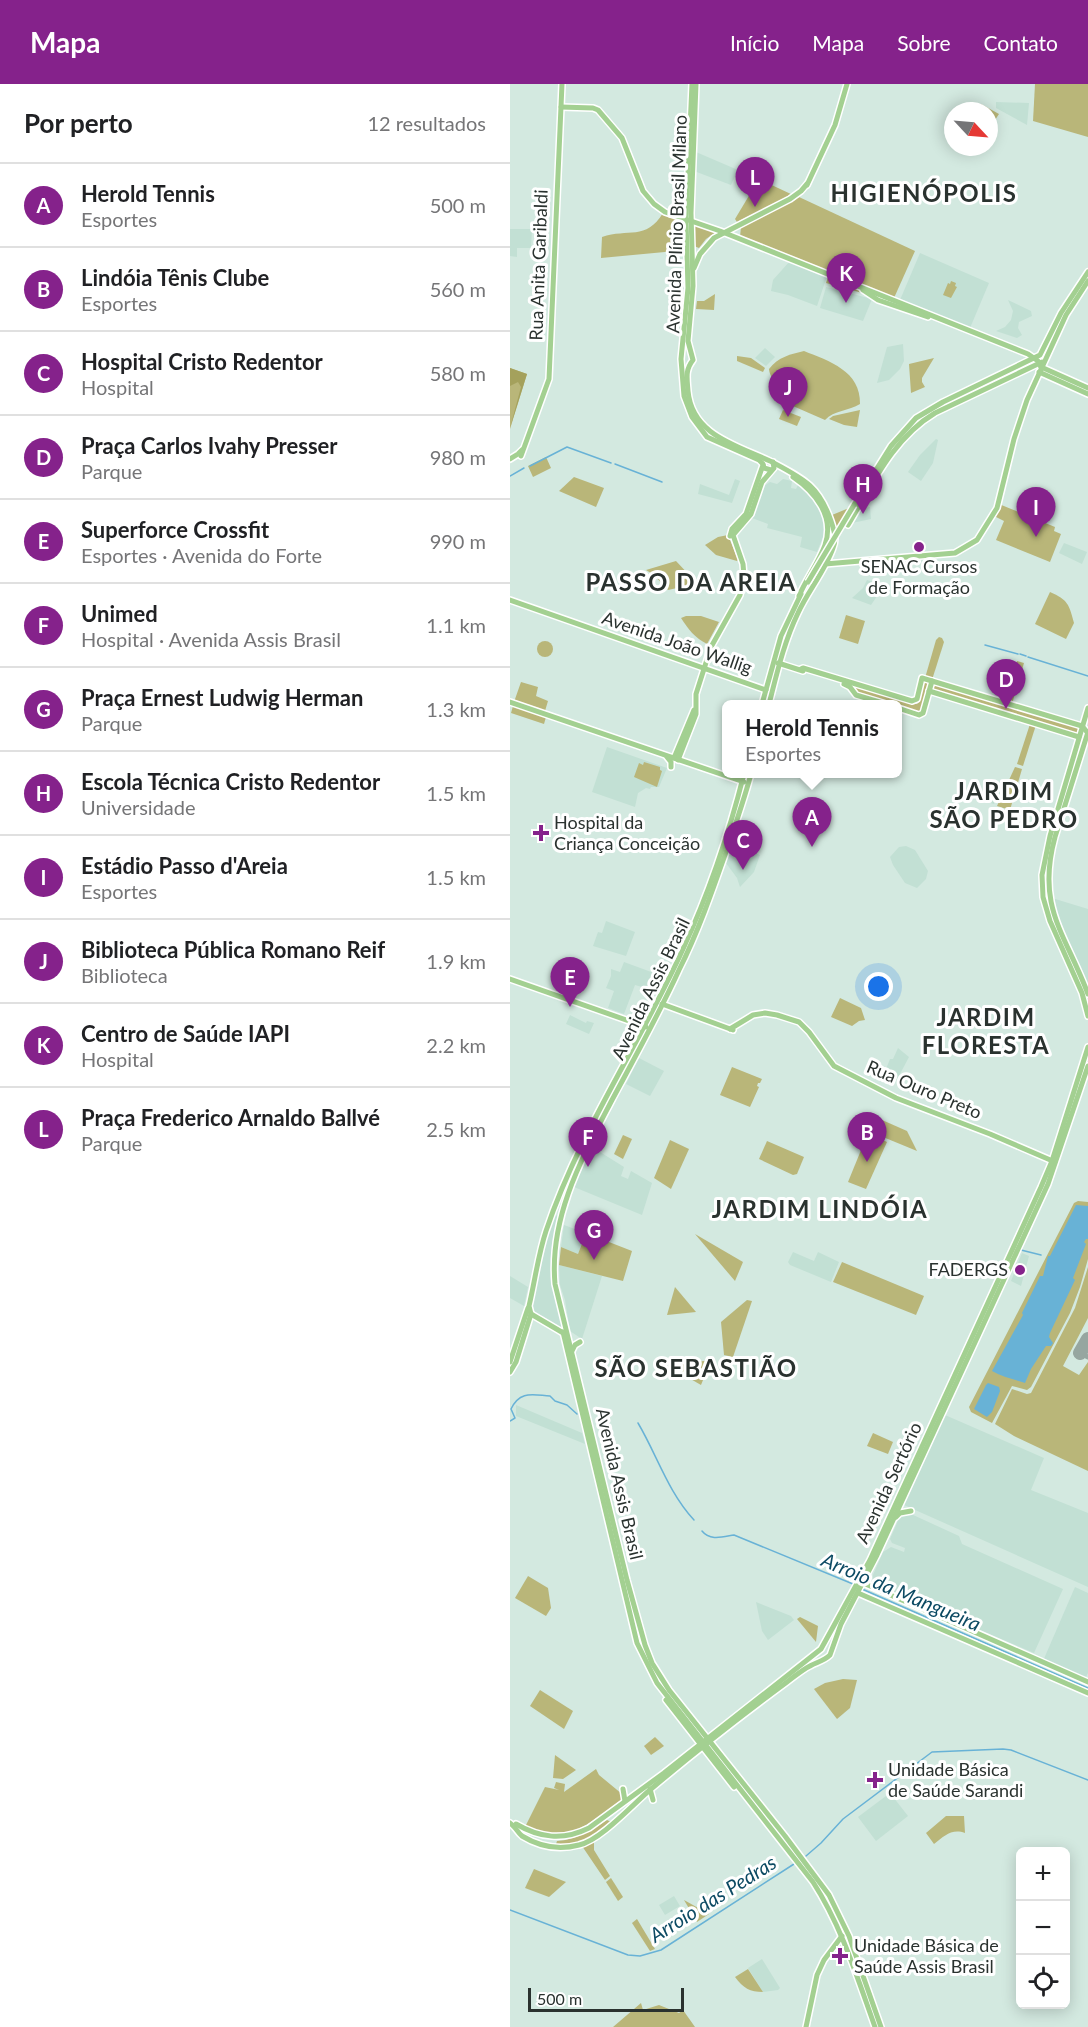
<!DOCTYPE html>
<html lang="pt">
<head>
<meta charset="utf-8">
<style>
	:root { --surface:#fff; --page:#f2f2f2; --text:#202124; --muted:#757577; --line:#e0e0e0; --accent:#85228b }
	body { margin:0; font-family:Lato,sans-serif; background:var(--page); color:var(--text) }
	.controls { position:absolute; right:18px; bottom:18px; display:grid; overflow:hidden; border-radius:9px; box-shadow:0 3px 15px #0003 }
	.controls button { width:54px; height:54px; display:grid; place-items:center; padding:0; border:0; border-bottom:2px solid var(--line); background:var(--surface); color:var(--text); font:30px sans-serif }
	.compass { position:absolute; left:434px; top:18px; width:54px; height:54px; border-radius:50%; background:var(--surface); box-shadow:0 3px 15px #0003; rotate:116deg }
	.scale { position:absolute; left:18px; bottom:15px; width:156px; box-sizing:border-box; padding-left:6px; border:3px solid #2a322f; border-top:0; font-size:16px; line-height:21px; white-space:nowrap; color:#2a322f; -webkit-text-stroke:4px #fff; paint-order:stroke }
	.you { position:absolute; left:369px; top:903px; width:21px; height:21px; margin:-15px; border:4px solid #fff; border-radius:50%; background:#1a73e8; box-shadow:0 0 0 9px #1a73e833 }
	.badge { display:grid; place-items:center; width:39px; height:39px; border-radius:50%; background:var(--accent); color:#fff; font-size:20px; font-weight:700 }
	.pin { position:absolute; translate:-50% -50px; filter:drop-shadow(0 2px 3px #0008) }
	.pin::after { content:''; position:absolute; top:32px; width:21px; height:18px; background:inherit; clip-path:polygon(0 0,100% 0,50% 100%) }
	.popup { position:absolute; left:212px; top:616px; width:180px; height:78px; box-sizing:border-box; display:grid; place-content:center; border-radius:9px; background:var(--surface); filter:drop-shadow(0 2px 4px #0005); font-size:20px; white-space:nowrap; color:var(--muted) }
	.popup b { font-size:22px; color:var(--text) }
	.popup::after { content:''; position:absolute; left:50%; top:100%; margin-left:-12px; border:12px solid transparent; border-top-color:var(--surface) }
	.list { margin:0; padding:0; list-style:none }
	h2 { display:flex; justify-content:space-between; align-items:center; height:78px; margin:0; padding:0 24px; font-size:26px }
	h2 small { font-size:20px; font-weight:400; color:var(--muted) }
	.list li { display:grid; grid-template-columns:39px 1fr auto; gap:18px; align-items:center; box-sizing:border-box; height:84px; padding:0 24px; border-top:2px solid var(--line) }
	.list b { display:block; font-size:22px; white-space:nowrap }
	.list p { margin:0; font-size:20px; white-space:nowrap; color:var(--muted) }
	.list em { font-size:20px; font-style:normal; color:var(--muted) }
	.icon { flex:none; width:33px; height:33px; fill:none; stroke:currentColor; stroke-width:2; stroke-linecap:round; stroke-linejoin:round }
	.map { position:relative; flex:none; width:578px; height:1943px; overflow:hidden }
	header { display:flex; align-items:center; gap:36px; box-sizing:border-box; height:84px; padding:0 30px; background:var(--accent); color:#fff }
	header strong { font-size:28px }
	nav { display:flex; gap:33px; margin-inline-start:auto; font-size:21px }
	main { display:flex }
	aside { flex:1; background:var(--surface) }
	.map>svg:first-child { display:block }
	.built { fill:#c2e0d4 }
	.green { fill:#b9b679 }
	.forest { fill:#a4a15c }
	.water { fill:#68b2d6 }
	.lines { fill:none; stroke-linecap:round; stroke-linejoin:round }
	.stream { stroke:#68b2d6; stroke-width:1.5 }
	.taxiway { stroke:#96a6a0; stroke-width:5 }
	.runway { stroke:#96a6a0; stroke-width:14 }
	.major-casing { stroke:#fff; stroke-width:8 }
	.major { stroke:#a3d091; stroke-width:5 }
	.major-bridge-casing { stroke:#fff; stroke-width:8; stroke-linecap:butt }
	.major-bridge { stroke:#a3d091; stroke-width:5 }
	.poi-dot { fill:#85228b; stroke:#fff; stroke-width:2 }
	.labels { text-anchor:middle; stroke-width:6; stroke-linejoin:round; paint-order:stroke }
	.street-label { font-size:18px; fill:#2a322f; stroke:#fff }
	.poi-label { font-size:18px; fill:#2a322f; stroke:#fff; text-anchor:start }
	.water-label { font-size:20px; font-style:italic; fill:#0c4a63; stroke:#fff }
	.district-label { font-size:24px; font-weight:bold; letter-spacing:1.5px; fill:#2a322f; stroke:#fff }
</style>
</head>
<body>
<header>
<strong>Mapa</strong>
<nav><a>Início</a><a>Mapa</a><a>Sobre</a><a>Contato</a></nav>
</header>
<main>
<aside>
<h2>Por perto<small>12 resultados</small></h2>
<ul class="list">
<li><span class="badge">A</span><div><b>Herold Tennis</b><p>Esportes</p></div><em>500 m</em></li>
<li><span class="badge">B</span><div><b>Lindóia Tênis Clube</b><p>Esportes</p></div><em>560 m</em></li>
<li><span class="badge">C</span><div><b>Hospital Cristo Redentor</b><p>Hospital</p></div><em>580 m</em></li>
<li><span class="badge">D</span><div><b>Praça Carlos Ivahy Presser</b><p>Parque</p></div><em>980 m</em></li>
<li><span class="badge">E</span><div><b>Superforce Crossfit</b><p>Esportes · Avenida do Forte</p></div><em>990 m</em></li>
<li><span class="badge">F</span><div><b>Unimed</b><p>Hospital · Avenida Assis Brasil</p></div><em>1.1 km</em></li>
<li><span class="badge">G</span><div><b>Praça Ernest Ludwig Herman</b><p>Parque</p></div><em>1.3 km</em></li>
<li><span class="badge">H</span><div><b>Escola Técnica Cristo Redentor</b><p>Universidade</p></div><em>1.5 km</em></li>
<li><span class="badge">I</span><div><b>Estádio Passo d'Areia</b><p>Esportes</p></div><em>1.5 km</em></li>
<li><span class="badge">J</span><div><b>Biblioteca Pública Romano Reif</b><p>Biblioteca</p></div><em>1.9 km</em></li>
<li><span class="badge">K</span><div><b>Centro de Saúde IAPI</b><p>Hospital</p></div><em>2.2 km</em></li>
<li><span class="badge">L</span><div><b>Praça Frederico Arnaldo Ballvé</b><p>Parque</p></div><em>2.5 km</em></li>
</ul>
</aside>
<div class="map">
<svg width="578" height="1943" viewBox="0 0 578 1943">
	<rect width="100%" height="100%" fill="#d3e9e0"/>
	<!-- built -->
	<g class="built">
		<polygon points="486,18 519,19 517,41 486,24"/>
		<polygon points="186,68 228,86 221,101 184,87"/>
		<polygon points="0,145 22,145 21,164 7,164 7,173 0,172"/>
		<polygon points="410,169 479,199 460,244 390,216"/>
		<polygon points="280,177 317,192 307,222 278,211 261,207 263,196"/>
		<polygon points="316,203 362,215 353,237 310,224"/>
		<polygon points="498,216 521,227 522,232 509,238 508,244 512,251 507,254 486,247 495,243 501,236 503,227"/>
		<polygon points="393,260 394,277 390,285 379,296 367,299 377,263"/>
		<polygon points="255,264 265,273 256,282 245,274"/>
		<polygon points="426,355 428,356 423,379 411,397 398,388 410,371"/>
		<polygon points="225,395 230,397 222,419 188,410 190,400 219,411"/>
		<polygon points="273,395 282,397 281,404 286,405 288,401 304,415 309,423 314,439 314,450 307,468 290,463 292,453 257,444 258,440 242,434 254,402 260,398 267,400"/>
		<polygon points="360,423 361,435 342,439 349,425"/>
		<polygon points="554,459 577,468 572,480 549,469"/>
		<polygon points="357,496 374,502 361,521 342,514 353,504"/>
		<polygon points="97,663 157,684 149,703 141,703 140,705 136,704 128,709 125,723 82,708"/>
		<polygon points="479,700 492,704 484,720 473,717"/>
		<polygon points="396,762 405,766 418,787 416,795 407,804 395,799 383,781 380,773 389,763"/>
		<polygon points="220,767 237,773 240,767 250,771 244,788 230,803 227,794 216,779"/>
		<polygon points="542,814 578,825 578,905 548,837"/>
		<polygon points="96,837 125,848 116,872 83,862 88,848 92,849"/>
		<polygon points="114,878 144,889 139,905 125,901 114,930 98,924 104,907 96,904 101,892 101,885 110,888"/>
		<polygon points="60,931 76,939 77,937 84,939 79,950 56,940"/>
		<polygon points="388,964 399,973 390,990 396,993 393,999 374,990 380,975 383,975"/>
		<polygon points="129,974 154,987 140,1012 116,1000"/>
		<polygon points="82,1063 114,1083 111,1092 118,1095 121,1087 142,1099 132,1131 64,1103"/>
		<polygon points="45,1131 49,1132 42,1181 42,1198 53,1240 50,1244 22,1228 22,1224 32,1175 31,1174 40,1142"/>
		<polygon points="54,1141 76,1149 68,1170 51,1163"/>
		<polygon points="283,1168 304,1177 308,1168 329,1178 321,1198 280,1181 278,1178"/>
		<polygon points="512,1169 519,1172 511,1202 501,1197"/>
		<polygon points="49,1181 92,1192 72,1255 60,1247 55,1216 50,1201"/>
		<polygon points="0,1192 18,1203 14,1222 0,1214"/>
		<polygon points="6,1321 72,1349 75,1360 6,1332"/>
		<polygon points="435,1331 534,1374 521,1406 578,1429 578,1503 394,1421"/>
		<polygon points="392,1430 401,1430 449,1452 452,1460 553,1505 524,1569 363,1500 363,1491 373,1468 381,1463 394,1468 395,1464 382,1459 380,1455 390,1432"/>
		<polygon points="565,1503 578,1509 578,1589 575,1595 533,1577"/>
		<polygon points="246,1518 281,1532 284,1536 258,1556 252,1547"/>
		<polygon points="380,1709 398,1732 366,1757 348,1733"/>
		<polygon points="164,1812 170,1822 155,1831 149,1821"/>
		<polygon points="252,1875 270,1904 268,1906 253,1908 238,1884"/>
	</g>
	<!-- green -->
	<g class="green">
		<polygon points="525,0 578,0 578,53 523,37"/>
		<polygon points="471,20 489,30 479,45 479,27 466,27"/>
		<polygon points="249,95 283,111 227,138 225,135"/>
		<polygon points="289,113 405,167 384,214 230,153 231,143"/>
		<path d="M153,129L174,138L176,166L91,174L92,153C118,144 136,157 153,129Z"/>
		<polygon points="184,140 206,148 196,155 189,164 184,162"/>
		<polygon points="318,193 352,206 356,210 316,199"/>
		<polygon points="441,197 446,199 445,202 447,203 441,214 433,211 438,199 440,200"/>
		<polygon points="205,210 204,226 186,225 187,217 194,217"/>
		<path d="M294,267C319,277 351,287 350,320C339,327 324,326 315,336L276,319C273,303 260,297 259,285C268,273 281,270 294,267Z"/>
		<polygon points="227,272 241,274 255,284 253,288 227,277"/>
		<polygon points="424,274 412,294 412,298 415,303 401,309 399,280"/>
		<polygon points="0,284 17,290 0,345"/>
		<polygon points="273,326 291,333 287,342 269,335"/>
		<polygon points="350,326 347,343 334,341 319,335 323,332"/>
		<polygon points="36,373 41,384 23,393 18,382"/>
		<polygon points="64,393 94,404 86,423 49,407"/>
		<polygon points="489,420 545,443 544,447 551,450 540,478 486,456 494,437 484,432"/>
		<polygon points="339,424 339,425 327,446 322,431"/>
		<polygon points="218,451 228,476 227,477 206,471 195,461 208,453"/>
		<polygon points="166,477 182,494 194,501 181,501 158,506 144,491 136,486"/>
		<path d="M540,508C558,516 559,520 564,539L556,555L525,540Z"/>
		<polygon points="336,531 355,537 348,560 329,554"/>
		<path d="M176,532H191L209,538L197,560C185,554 178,545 171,534Z"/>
		<polygon points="429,553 432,554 434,558 422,596 415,594 426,556"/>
		<circle cx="35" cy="565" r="8"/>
		<polygon points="507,577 514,579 502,620 495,618"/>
		<polygon points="414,596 420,598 412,627 407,628 388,622 388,620 351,611 346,609 342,603 343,601 407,620 409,618"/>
		<polygon points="11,598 28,603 26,612 38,617 35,627 4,618"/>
		<polygon points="425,600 571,644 569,651 423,607"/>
		<polygon points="3,622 36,633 34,640 1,629"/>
		<polygon points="520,640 526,641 513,682 507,680"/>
		<polygon points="134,678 150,683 150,686 152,687 147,703 124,693 129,679 133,681"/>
		<polygon points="505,683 512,685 500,726 487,722"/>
		<polygon points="330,914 351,924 355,936 349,937 342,942 321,933"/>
		<polygon points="222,983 252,995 250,999 248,999 247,1002 249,1003 240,1023 210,1011"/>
		<polygon points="363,1032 397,1047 407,1067 356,1046"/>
		<polygon points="358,1049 377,1058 356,1105 338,1098"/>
		<polygon points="113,1051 122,1055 113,1075 104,1070"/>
		<polygon points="160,1056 179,1065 161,1105 144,1094"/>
		<polygon points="257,1057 294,1073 287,1090 283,1091 249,1075"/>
		<polygon points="568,1117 578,1118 578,1175 570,1203 560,1229 521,1303 517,1306 502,1302 482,1339 461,1328 459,1323 564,1119"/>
		<polygon points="76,1149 122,1167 113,1197 49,1181 51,1163 68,1170"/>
		<polygon points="185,1150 233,1178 225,1197"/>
		<polygon points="332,1178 414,1212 406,1231 323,1198"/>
		<polygon points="578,1183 578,1234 553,1282 569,1291 578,1278 578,1387 504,1352 485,1340 502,1305 517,1310 521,1309 565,1224"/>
		<polygon points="165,1203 186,1228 157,1231"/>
		<polygon points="237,1216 242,1217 223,1273 214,1271 211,1238"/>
		<polygon points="201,1276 191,1301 158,1282"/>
		<polygon points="363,1349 383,1358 378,1370 357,1362"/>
		<polygon points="18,1492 38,1504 41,1524 36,1532 5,1514"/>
		<polygon points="290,1533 308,1542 306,1558 287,1535"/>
		<polygon points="333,1595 347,1596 340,1624 327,1635 304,1605 315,1599"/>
		<polygon points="30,1606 63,1627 54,1645 20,1622"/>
		<polygon points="145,1653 154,1662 141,1671 134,1662"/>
		<polygon points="45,1671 66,1686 53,1695 43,1694"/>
		<path d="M86,1685L89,1691L112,1710L111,1716C77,1741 59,1761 15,1743L35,1703L49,1706L44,1704L46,1698L55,1700L54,1708Z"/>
		<path d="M436,1732H454L455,1749C442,1744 434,1752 424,1760L416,1749Z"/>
		<path d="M97,1736L101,1738L100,1739C85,1752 66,1765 46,1760L47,1757C66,1756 82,1746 97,1736Z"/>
		<polygon points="84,1757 84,1766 100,1792 95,1796 72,1762"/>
		<polygon points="24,1785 56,1798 39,1813 15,1804"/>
		<polygon points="101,1794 113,1813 108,1817 96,1798"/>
		<polygon points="174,1816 199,1830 187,1838"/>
		<polygon points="127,1835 145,1865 140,1867 122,1839"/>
		<path d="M238,1885L253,1908C240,1908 233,1904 225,1893Z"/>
		<polygon points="131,1919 133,1926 149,1921 169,1929 173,1926 185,1943 103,1943"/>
	</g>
	<!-- forest -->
	<polygon class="forest" points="0,284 17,290 0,344 11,303 8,298 0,302"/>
	<!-- water -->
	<g class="water">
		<path d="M566,1121L578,1122V1155H576L574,1158L576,1160L563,1194L565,1196L540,1249L539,1253L543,1259L541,1262H536L521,1285L515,1299C503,1295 493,1293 482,1287L513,1231L512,1229L530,1192H533L538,1172H540Z"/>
		<polygon points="478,1299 489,1303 490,1307 482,1328 477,1333 464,1325 476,1301"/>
	</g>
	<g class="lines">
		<!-- stream -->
		<g class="stream">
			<polyline points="105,380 152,398"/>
			<polyline points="20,382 57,363 101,379"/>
			<polyline points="0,392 14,384"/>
			<polyline points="475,561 508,570"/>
			<polyline points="510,570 516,572"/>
			<polyline points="518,573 578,592"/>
			<polyline points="511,1166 531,1171"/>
			<path d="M0,1337L5,1334L1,1325C10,1306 23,1311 40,1312L45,1317L57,1321L67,1330"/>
			<path d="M128,1339C147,1371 158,1408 184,1436"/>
			<path d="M192,1447C200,1457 212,1453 224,1451L343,1500"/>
			<polyline points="352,1505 578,1604"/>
			<polyline points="296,1772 311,1759 333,1735 422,1668 493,1665 501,1666 578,1696"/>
			<polyline points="0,1826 118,1871 130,1872 151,1866 284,1780"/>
		</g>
		<!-- taxiway -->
		<polyline class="taxiway" points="570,1269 578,1273"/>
		<!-- runway -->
		<polyline class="runway" points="570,1269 578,1255"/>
		<defs>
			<g id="major">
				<polyline points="182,0 176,135 178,204 171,275 174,312 182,333 197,353 249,376 253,380 254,384 261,386"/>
				<path d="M186,0L181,129L183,202L178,257L183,276C175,286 177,294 178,307C182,351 226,361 260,377"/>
				<polyline points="51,23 83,24 88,26 112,54 133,107 144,120 155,128 210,147 518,270 528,277 531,283"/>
				<polyline points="297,101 325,41 337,0"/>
				<polyline points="184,184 190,170 204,154 280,115 291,107 297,100"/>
				<polyline points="353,206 368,216 418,233"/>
				<polyline points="531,283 578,304"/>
				<polyline points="529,288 578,310"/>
				<polyline points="11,372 39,295 52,0"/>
				<polyline points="0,375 8,370 12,366"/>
				<path d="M283,393C305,408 325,432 315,461C309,478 296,495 289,512"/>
				<polyline points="344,421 381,362 406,334 433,318 530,271 551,229 578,188"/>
				<path d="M338,441C362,401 383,354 425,329L532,278"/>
				<polyline points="220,452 222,445 236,430 253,381"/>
				<polyline points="315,480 445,469 467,456 487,424 504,355 517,316 556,231 578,197"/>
				<polyline points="0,516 256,606"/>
				<polyline points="268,579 293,587"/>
				<polyline points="291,585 293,584 402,617 407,615 412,594 572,642 578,649"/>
				<polyline points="334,600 340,603 346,611 376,620"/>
				<polyline points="419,607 569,653"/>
				<polyline points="0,618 234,698"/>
				<polyline points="252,620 271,552 291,510"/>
				<path d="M259,620C267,589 274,558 288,529C298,507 315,487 323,464C327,455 324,446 321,437C309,402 294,395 262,378"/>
				<polyline points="388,624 409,631 413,629 422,597"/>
				<polyline points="578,624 540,752 532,791 533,813 540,837 572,909 578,932"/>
				<path d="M578,648L545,753C526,823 555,849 578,910"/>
				<polyline points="157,673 161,678 161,683"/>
				<polyline points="164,674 184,626"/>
				<polyline points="168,676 186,630 186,610 201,563 230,511 234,492 233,480 223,451 241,430 252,398 264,384 263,378"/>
				<path d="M241,690C234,716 225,742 216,768C202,808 188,848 169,886C149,930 125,973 102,1016C72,1074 39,1133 45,1200L117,1496L135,1561L142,1579L159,1606L275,1752L319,1811L339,1852L371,1943"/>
				<polyline points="0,895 136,943"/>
				<polyline points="152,920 223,946"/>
				<polyline points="220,945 243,931 255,929 267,931 289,938 299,948 324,982 386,1014 480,1050 545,1078"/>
				<polyline points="21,1230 55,1250"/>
				<path d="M53,1248L127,1559L147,1599L303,1798C332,1843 347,1893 365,1943"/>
				<polyline points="62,1267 65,1261 70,1258"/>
				<polyline points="0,1278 18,1224"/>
				<path d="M0,1288L6,1278L21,1230L19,1222C25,1197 28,1171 36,1147C69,1048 130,960 173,865C199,809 219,749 234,690"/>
				<polyline points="386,1433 390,1429 401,1427"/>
				<polyline points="342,1494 352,1490"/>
				<polyline points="351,1498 578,1598"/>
				<polyline points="348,1509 578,1609"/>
				<polyline points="156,1616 224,1703"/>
				<polyline points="113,1705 115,1717"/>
				<polyline points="140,1705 143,1716"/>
				<path d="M0,1739C6,1743 7,1748 12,1752C30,1763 50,1766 69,1761C91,1756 122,1721 141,1705C185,1668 231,1632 277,1598C285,1592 292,1586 300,1582C307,1578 314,1577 320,1571L331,1540L367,1471L538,1100L578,982"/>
				<path d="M6,1740C30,1754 53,1757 79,1744L154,1689L311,1565L360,1476L531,1103L542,1077L578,963"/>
				<polyline points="296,1943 307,1891 314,1876 332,1852"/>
			</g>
		</defs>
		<!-- major casing -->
		<use href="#major" class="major-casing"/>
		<!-- major -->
		<use href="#major" class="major"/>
		<defs>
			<polyline id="major-bridge" points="298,498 344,421"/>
		</defs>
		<!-- major-bridge casing -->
		<use href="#major-bridge" class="major-bridge-casing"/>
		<!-- major-bridge -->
		<use href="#major-bridge" class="major-bridge"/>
	</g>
	<!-- markers -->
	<g class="poi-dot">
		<circle cx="409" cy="463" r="6"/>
		<path d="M28 740h6v6h6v6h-6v6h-6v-6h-6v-6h6z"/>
		<circle cx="510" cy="1186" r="6"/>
		<path d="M362 1687h6v6h6v6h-6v6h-6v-6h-6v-6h6z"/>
		<path d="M327 1863h6v6h6v6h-6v6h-6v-6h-6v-6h6z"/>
	</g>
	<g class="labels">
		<!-- street labels -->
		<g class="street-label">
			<text transform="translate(167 140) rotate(-88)" y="6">Avenida Plínio Brasil Milano</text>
			<text transform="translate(29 181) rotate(-88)" y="6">Rua Anita Garibaldi</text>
			<text transform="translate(167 559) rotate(19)" y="6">Avenida João Wallig</text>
			<text transform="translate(141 905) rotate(-64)" y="6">Avenida Assis Brasil</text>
			<text transform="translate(414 1006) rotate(23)" y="6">Rua Ouro Preto</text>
			<text transform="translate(379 1399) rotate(-65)" y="6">Avenida Sertório</text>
			<text transform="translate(109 1400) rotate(77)" y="6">Avenida Assis Brasil</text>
		</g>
		<!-- poi labels -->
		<g class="poi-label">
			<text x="409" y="489" text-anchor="middle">SENAC Cursos<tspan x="409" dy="21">de Formação</tspan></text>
			<text x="44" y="745">Hospital da<tspan x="44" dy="21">Criança Conceição</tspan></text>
			<text x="498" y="1192" text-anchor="end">FADERGS</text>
			<text x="378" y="1692">Unidade Básica<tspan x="378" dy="21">de Saúde Sarandi</tspan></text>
			<text x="344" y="1868">Unidade Básica de<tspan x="344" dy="21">Saúde Assis Brasil</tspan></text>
		</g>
		<!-- water labels -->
		<g class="water-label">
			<text transform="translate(391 1508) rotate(23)" y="7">Arroio da Mangueira</text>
			<text transform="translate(203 1815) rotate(-32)" y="7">Arroio das Pedras</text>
		</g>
		<!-- district labels -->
		<g class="district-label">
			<text x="414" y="118">HIGIENÓPOLIS</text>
			<text x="181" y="507">PASSO DA AREIA</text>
			<text x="494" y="716">JARDIM<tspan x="494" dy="28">SÃO PEDRO</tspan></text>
			<text x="476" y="942">JARDIM<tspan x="476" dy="28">FLORESTA</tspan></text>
			<text x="310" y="1134">JARDIM LINDÓIA</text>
			<text x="186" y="1293">SÃO SEBASTIÃO</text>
		</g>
	</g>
</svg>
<div class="controls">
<button>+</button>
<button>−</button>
<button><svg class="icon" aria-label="locate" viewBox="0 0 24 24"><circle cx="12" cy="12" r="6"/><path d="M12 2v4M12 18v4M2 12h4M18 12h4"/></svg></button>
</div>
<svg class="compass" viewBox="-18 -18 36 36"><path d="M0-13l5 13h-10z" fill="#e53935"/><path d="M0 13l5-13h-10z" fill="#757577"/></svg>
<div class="scale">500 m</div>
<div class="you"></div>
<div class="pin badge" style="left:302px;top:763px">A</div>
<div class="popup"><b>Herold Tennis</b>Esportes</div>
<div class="pin badge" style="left:357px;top:1078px">B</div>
<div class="pin badge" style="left:233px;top:786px">C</div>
<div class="pin badge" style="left:496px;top:625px">D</div>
<div class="pin badge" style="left:60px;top:923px">E</div>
<div class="pin badge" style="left:78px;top:1083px">F</div>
<div class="pin badge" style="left:84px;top:1176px">G</div>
<div class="pin badge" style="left:353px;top:430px">H</div>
<div class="pin badge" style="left:526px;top:453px">I</div>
<div class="pin badge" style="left:278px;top:333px">J</div>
<div class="pin badge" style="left:336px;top:219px">K</div>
<div class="pin badge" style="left:245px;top:123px">L</div>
</div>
</main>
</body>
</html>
